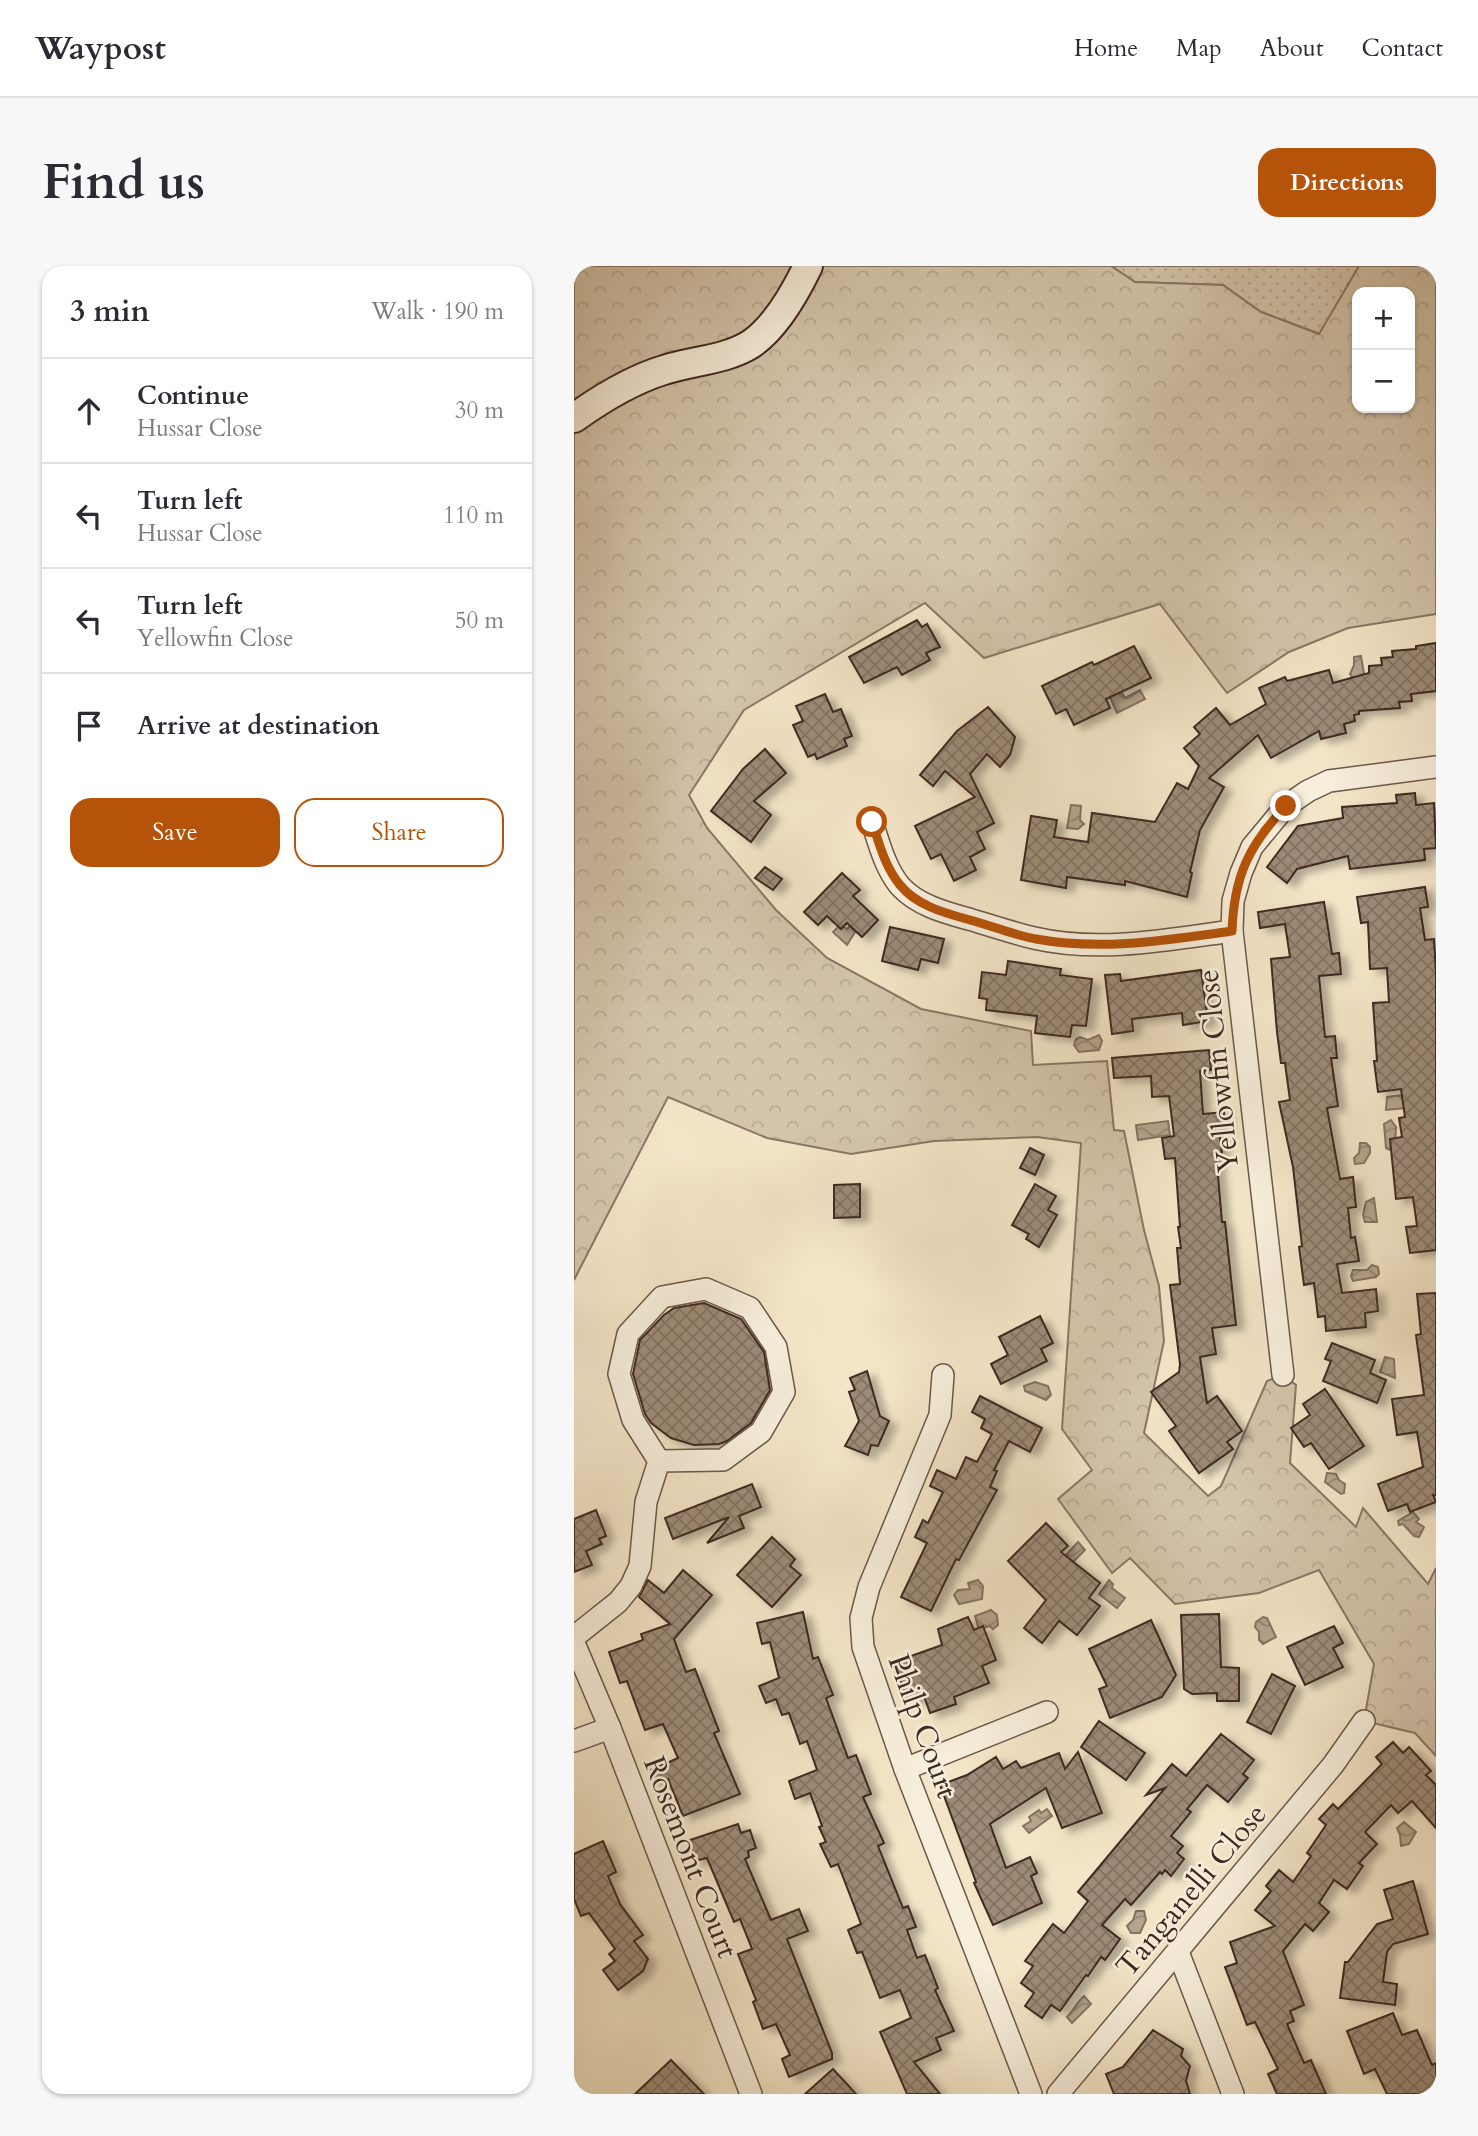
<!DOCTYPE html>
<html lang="en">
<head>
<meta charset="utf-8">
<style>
	:root { --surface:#fff; --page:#f7f7f7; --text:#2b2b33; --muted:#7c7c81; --line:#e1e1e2; --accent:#b45309 }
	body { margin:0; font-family:Cardo,serif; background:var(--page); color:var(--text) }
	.controls { position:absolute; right:21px; top:21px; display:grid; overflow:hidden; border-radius:14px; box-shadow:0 2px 5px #0004 }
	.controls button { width:63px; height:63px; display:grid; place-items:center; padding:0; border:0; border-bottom:2px solid var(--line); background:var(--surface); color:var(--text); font:35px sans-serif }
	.stop { position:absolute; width:21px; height:21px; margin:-16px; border:5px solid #b45309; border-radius:50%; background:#fff }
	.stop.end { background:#b45309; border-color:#fff; box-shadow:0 2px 7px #0008 }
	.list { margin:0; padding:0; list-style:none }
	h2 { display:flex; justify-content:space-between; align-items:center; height:91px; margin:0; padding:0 28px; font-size:30px }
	h2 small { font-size:23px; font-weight:400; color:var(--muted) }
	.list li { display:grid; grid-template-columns:46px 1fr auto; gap:21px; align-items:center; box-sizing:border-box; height:105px; padding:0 28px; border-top:2px solid var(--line) }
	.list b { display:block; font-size:26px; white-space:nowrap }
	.list p { margin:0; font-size:23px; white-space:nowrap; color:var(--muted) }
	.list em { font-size:23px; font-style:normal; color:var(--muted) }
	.actions { display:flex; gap:14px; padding:21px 28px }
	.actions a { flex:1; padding:16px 0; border:2px solid var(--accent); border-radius:21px; text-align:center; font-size:24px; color:var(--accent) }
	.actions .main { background:var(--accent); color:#fff }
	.icon { flex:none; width:38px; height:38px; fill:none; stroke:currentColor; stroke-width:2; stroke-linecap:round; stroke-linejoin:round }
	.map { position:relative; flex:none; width:862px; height:1828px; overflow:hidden; border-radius:21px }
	header { display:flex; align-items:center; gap:42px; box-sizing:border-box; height:98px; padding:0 35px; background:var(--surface); border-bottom:2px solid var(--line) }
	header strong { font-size:33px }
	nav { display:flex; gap:38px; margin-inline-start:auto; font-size:24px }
	.intro { display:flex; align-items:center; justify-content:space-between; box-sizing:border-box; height:168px; padding:0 42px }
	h1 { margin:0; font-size:49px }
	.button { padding:18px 32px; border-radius:21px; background:var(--accent); color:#fff; font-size:24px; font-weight:700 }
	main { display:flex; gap:42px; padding:0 42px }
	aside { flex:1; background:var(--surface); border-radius:21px; box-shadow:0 2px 5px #0004 }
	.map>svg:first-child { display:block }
	.grass { fill:url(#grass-dots); stroke:#8a7766; stroke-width:2 }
	.forest { fill:url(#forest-crowns); stroke:#8a7766; stroke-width:2; fill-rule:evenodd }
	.water { fill:url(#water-waves); stroke:#867362; stroke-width:2 }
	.building { fill:url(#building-cross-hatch); stroke:#3f2920; stroke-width:2; filter:url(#shadow) }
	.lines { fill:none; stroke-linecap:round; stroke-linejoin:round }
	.street-casing { stroke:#6c584a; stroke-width:24 }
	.secondary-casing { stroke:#3f2920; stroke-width:32 }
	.street { stroke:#f7eedb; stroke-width:21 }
	.secondary { stroke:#f7eedb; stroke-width:28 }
	.route { stroke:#b45309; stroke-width:9 }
	.labels { text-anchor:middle; stroke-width:5; stroke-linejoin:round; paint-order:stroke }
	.street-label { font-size:30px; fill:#3f2920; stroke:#f7eedb }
</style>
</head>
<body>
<header>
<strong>Waypost</strong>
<nav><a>Home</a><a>Map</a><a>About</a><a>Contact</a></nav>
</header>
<div class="intro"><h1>Find us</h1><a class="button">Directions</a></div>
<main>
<aside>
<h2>3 min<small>Walk · 190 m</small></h2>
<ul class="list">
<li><svg class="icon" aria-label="ahead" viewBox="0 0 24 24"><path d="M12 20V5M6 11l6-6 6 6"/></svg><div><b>Continue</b><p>Hussar Close</p></div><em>30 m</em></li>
<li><svg class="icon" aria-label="left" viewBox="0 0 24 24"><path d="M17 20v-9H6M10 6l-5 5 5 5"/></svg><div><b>Turn left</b><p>Hussar Close</p></div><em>110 m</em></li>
<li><svg class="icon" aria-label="left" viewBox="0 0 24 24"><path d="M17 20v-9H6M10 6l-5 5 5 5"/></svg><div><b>Turn left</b><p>Yellowfin Close</p></div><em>50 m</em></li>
<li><svg class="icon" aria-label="arrive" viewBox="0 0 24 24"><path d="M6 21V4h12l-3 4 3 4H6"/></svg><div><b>Arrive at destination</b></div></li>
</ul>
<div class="actions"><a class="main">Save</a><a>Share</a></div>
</aside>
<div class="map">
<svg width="862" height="1828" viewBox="0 0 862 1828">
	<defs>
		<pattern id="grass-dots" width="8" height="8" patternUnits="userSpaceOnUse" patternTransform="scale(1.75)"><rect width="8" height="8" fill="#d4c5ab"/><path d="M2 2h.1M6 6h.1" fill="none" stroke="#b7a993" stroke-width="1.8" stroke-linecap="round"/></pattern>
		<pattern id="forest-crowns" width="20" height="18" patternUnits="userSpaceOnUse" patternTransform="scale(1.75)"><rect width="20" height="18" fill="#d4c5ab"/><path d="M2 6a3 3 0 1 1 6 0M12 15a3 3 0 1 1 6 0" fill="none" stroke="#b7a993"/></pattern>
		<pattern id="water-waves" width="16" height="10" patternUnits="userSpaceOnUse" patternTransform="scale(1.75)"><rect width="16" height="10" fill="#b6a58e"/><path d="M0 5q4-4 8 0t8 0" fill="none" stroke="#958674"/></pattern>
		<pattern id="building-cross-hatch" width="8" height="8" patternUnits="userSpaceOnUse" patternTransform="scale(1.75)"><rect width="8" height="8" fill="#9d8b77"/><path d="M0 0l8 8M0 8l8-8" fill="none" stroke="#817261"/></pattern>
		<filter id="shadow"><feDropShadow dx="8" dy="4.5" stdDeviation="3.5" flood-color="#0004"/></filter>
	</defs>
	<rect width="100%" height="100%" fill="#f3e5c7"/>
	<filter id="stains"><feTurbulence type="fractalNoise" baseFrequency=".00286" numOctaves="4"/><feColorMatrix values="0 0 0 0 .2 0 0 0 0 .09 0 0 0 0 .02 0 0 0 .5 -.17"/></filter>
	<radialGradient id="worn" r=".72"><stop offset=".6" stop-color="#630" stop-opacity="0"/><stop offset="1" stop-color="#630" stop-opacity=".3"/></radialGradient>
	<!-- grass -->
	<polygon class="grass" points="537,0 785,0 746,68 687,46 649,19 561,16"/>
	<!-- forest -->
	<path class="forest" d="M0,0H537L561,16L649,19L687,46L745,68L785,0H862V348L774,362L715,386L653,427L586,338L410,392L351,337L170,444L115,529L133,562L202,644L253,692L347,743L457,765L459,799L533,795L540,864L550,865L570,964L585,1020L590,1075L570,1167L634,1230L647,1220L693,1115L709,1109L722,1119L716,1197L782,1261L789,1242L854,1318L862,1302V1490L841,1467L790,1455L800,1398L745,1304L685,1327L601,1338L556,1292L538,1307L484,1233L518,1204L488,1163L507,877L463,871L360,875L277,888L193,872L94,831L0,1014ZM783,26H836V142H783Z"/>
	<!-- water -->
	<g class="water">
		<polygon points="787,390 794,432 776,408 780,399 780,391"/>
		<polygon points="546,424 551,432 566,424 571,433 543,447 535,429"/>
		<polygon points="497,539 507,540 506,554 510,558 504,563 493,562"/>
		<polygon points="266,659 273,663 276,660 281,666 273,679 259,666"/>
		<polygon points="525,769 528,775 525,784 505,786 500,779 502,773 506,771 514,774"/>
		<polygon points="828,829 831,842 812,844 813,831"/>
		<polygon points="817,854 822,861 821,881 816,884 812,882 810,858"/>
		<polygon points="594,855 596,869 564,874 562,859"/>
		<polygon points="786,877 792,877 796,881 796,887 790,897 781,898 780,892 785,887"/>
		<polygon points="800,932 803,956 791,956 789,949 792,936"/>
		<polygon points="798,999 804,1001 805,1008 802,1011 779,1015 777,1010 779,1004 793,1004"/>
		<polygon points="811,1091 820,1093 821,1112 806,1106"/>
		<polygon points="461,1116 474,1120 477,1129 472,1134 451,1125 450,1120"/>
		<polygon points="753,1207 762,1208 765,1214 771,1218 770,1227 767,1228 751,1216"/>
		<polygon points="839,1246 845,1253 842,1256 850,1261 845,1271 840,1270 829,1258 825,1259 824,1255"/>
		<polygon points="504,1276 511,1284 496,1299 489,1292"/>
		<polygon points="404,1314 409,1320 408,1333 385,1338 380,1329 384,1324 396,1323 394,1317"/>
		<polygon points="535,1314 539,1318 538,1322 551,1332 543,1342 525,1328"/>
		<polygon points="417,1344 423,1349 424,1359 419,1363 415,1360 405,1364 401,1350"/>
		<polygon points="689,1351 693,1352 702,1371 689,1378 685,1374 685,1366 681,1361 682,1356"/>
		<polygon points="473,1543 478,1550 455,1567 449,1560 457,1555 455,1551 465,1544 467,1547"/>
		<polygon points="830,1556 842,1566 835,1578 827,1580 826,1569 823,1562"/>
		<polygon points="562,1645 570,1645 572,1654 566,1667 557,1667 553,1660 559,1654"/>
		<path d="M510,1730L517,1738L498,1757L493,1751C500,1744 502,1737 510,1730Z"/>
	</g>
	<!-- building -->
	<g class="building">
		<polygon points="343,354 348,361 353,358 366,381 352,387 356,394 328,409 323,401 290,417 275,391"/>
		<polygon points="862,377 862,425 837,428 838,435 825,436 826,442 785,445 785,448 780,449 781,455 770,458 772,467 747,473 745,465 697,492 684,469 635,512 650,521 626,564 616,606 618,607 613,631 551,615 551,619 493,611 492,622 447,614 457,550 483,554 480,571 514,576 518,547 581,556 603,517 614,523 625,500 610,482 626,468 620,461 642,442 656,459 692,438 685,422 711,411 713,415 755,404 759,417 795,407 795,400 808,399 807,392 819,391 818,385 842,383 842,380"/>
		<polygon points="560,380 577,412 532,433 536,442 500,459 492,443 482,448 468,420 518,396 520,399"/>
		<polygon points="251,428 259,446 267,443 278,470 270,473 273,480 243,493 241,488 234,491 219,459 229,455 222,440"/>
		<polygon points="414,441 441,471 436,489 426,501 413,488 396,508 420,557 403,566 411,583 396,591 402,604 380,615 367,588 357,593 341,560 401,531 371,505 359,520 346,509 383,465"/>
		<polygon points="191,483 212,507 180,535 197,549 177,576 137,545 169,503"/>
		<polygon points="841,527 842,539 860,537 862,582 850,583 851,594 776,603 774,590 723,603 713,617 693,601 724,560 769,552 768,541 823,537 822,529"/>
		<polygon points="191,601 208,613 199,624 181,612"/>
		<polygon points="268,607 286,624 279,630 304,654 288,671 273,657 267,663 253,650 244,659 230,646"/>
		<polygon points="851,621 854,641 846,642 851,674 860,673 862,708 862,984 836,987 832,961 843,960 839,931 822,933 816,873 828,871 825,852 831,851 827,823 804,826 800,795 803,795 799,737 815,736 813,702 796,703 794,656 787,657 783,631"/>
		<polygon points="750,636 758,688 765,687 767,708 745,710 751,771 761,770 763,792 757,792 764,840 753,842 766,913 779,911 782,941 774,942 777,972 781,971 785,995 763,998 768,1027 802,1023 804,1045 791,1047 792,1061 752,1065 751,1050 744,1051 740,1017 730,1019 725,981 728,980 719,901 705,836 716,834 711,797 707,797 703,766 697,693 716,691 711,658 686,662 684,646"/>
		<polygon points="316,661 370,673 364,697 347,693 344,704 308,695"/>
		<polygon points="434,695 487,703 486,709 518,713 512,760 498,759 496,771 461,767 463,750 412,744 413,733 405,732 408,706 432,709"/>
		<polygon points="627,704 634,755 609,759 608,747 558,753 559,765 538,768 531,709 546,708 547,715"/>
		<polygon points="635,784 637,804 626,805 629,848 650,846 652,864 645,865 648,887 642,887 648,956 651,956 662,1059 638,1062 642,1088 626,1091 633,1137 643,1130 668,1165 653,1176 659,1183 625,1207 595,1165 602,1160 577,1126 605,1106 606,1098 596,1019 606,1018 603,982 607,982 604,961 606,961 601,892 591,893 588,872 600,870 595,830 578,831 577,810 540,812 538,792"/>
		<polygon points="456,882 470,889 461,909 446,902"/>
		<polygon points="286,918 286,951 260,952 260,919"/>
		<polygon points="461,918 482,930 474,944 483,949 465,981 452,973 455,968 438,959"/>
		<polygon points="862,1027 862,1229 859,1229 862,1236 836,1246 833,1238 814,1245 804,1218 849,1201 843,1166 823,1169 818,1133 850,1129 842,1069 847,1068 843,1028"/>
		<polygon points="130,1037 167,1053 190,1086 196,1124 177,1157 153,1175 145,1178 120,1179 97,1172 77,1157 71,1148 59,1108 66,1074 90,1049 100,1042"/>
		<polygon points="466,1050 479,1077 467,1083 473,1095 427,1118 417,1098 434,1089 425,1071"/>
		<polygon points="758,1077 801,1094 796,1107 812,1114 803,1137 749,1115 757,1095 751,1093"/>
		<polygon points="293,1105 306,1150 315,1155 304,1180 297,1179 294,1189 271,1180 285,1155 275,1126 281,1124 276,1112"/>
		<polygon points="751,1123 790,1180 755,1203 737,1177 730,1181 717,1162 736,1149 729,1138"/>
		<polygon points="406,1130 468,1162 456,1186 435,1175 420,1204 423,1205 416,1221 423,1224 385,1294 382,1293 357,1345 327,1331 353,1277 341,1271 349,1254 354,1257 369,1226 356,1220 363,1204 382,1213 392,1191 403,1196 418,1168 407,1162 411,1153 398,1146"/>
		<polygon points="178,1218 187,1241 165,1250 170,1262 133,1277 155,1251 99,1273 91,1252"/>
		<polygon points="22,1244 32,1270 25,1273 28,1278 12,1285 18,1299 0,1306 0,1253"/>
		<polygon points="472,1257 494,1280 487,1286 526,1317 515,1332 526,1340 503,1369 485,1355 468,1377 450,1362 472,1334 434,1295"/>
		<polygon points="198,1271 221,1293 216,1300 227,1309 198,1341 163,1309"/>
		<polygon points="109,1304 138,1329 100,1373 112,1406 121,1403 145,1465 140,1467 166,1528 109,1550 94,1513 81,1518 75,1505 104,1492 89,1458 71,1464 53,1415 46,1417 35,1386 69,1374 67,1368 96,1358 65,1331 74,1314 90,1327"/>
		<polygon points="229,1346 239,1393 244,1391 259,1429 252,1432 274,1492 282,1489 297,1528 289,1531 310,1577 304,1580 329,1642 334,1640 342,1661 333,1664 343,1692 351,1689 364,1722 361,1724 380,1765 362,1772 367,1784 340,1796 366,1828 333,1828 306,1766 337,1752 326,1724 306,1732 288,1686 283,1687 274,1664 287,1658 264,1598 257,1601 246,1578 252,1576 245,1561 248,1560 236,1527 221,1533 215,1515 243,1504 233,1475 226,1478 215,1447 208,1449 202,1433 192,1437 185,1420 205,1412 196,1376 188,1378 183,1357"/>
		<polygon points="645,1348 647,1401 665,1402 665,1435 643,1435 643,1427 618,1428 610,1423 607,1349"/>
		<polygon points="394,1351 400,1364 409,1360 422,1394 408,1400 415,1417 380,1431 382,1438 356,1447 350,1430 334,1436 320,1396 368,1379 364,1363"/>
		<polygon points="577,1354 602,1409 588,1431 536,1452 525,1423 533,1420 515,1383"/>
		<polygon points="760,1360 769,1377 759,1382 769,1401 731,1419 713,1381"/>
		<polygon points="698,1408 721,1420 697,1468 673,1456"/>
		<polygon points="525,1455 571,1487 552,1514 507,1481"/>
		<polygon points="647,1468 680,1494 669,1508 674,1512 654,1536 633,1519 613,1543 617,1546 597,1570 609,1580 603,1587 610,1593 597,1610 591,1604 588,1608 586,1606 557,1639 551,1633 528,1659 546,1673 531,1694 527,1691 514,1710 512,1709 486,1745 477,1739 468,1752 451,1740 460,1727 447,1717 459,1700 451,1695 479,1658 490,1667 514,1635 504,1626 591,1522 572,1529 598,1498 612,1510"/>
		<polygon points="819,1476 829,1487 835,1481 857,1505 852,1509 862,1519 862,1562 838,1535 824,1547 817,1539 791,1566 803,1578 785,1597 789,1600 773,1623 760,1614 745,1637 755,1646 739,1665 731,1658 709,1685 730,1739 716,1745 720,1755 713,1758 730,1797 737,1794 752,1828 703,1828 694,1808 704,1803 681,1756 673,1759 651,1701 663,1697 656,1676 701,1660 681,1644 697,1625 692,1620 705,1604 719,1616 737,1590 733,1587 752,1559 745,1553 759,1538 764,1543 808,1498 802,1491"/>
		<polygon points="504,1486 528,1547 488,1562 472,1522 416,1558 432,1602 456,1591 463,1607 457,1610 468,1637 419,1659 400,1617 402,1616 366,1519 393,1509 422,1491 429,1503 442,1495 447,1502 485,1487 491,1503"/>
		<polygon points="164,1558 167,1567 176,1564 182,1582 174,1585 175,1591 171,1593 197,1654 225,1643 234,1665 213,1673 258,1787 258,1793 215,1811 208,1793 216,1789 202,1758 189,1763 179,1736 182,1734 164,1688 178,1683 166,1653 160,1656 133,1592 121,1595 116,1580 116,1574"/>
		<polygon points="29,1575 42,1606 34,1610 46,1638 69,1669 60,1675 74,1693 69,1705 44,1724 29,1704 41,1695 35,1688 41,1683 15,1647 7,1650 0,1633 0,1588"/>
		<polygon points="839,1615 854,1668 819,1678 813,1686 809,1716 823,1718 821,1739 766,1732 771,1696 774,1696 803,1658 819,1653 810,1624"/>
		<polygon points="819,1747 828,1769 843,1764 858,1799 862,1797 862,1828 813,1828 801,1803 790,1808 773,1765"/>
		<polygon points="579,1764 609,1783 607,1790 616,1800 612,1815 616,1828 540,1828 532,1808 549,1801"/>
		<polygon points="97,1794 130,1828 61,1828"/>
		<polygon points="259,1803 282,1828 231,1828"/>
	</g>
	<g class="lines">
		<defs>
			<g id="street">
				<path d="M298,556C305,577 311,602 326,620C344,640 373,647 398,654C418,660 439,667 460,672C525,687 593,674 658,665"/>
				<polyline points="369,1109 366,1149 295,1321 287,1352 289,1381 331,1503 457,1828"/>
				<polyline points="709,1109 658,665 659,635 667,607 678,581 712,540 734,525 755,515 862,501"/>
				<polyline points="0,1371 44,1336 57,1320 66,1300 72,1236 85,1195 59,1154 45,1108 54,1068 88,1031 132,1023 176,1042 202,1081 210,1126 187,1166 149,1194 85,1195"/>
				<polyline points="0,1377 36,1462 177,1828"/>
				<polyline points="0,1475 36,1462"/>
				<polyline points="331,1503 473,1446"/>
				<polyline points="604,1686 659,1828"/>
				<polyline points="484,1828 759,1499 790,1455"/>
			</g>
			<path id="secondary" d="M0,152C28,132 57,114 90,104C117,95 152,94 177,78C202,61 221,27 234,0"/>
		</defs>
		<!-- street casing -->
		<use href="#street" class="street-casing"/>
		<!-- secondary casing -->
		<use href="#secondary" class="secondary-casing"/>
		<!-- street -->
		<use href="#street" class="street"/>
		<!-- secondary -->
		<use href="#secondary" class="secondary"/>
	</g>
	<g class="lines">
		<!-- route -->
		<path class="route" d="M298,556C305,577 311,601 326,619C343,640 371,647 396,654C418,660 440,669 462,673C528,685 593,674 658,665C660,610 675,579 712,540"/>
	</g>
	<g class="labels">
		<!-- street labels -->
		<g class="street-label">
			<text transform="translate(644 805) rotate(-96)" y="10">Yellowfin Close</text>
			<text transform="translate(349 1460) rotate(70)" y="10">Philp Court</text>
			<text transform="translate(117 1591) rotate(69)" y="10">Rosemont Court</text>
			<text transform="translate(617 1624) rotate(-50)" y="10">Tanganelli Close</text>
		</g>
	</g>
	<rect width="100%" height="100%" filter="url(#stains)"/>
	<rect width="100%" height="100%" fill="url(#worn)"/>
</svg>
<div class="controls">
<button>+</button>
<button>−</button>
</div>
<div class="stop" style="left:298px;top:556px"></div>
<div class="stop end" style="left:712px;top:540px"></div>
</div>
</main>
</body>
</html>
